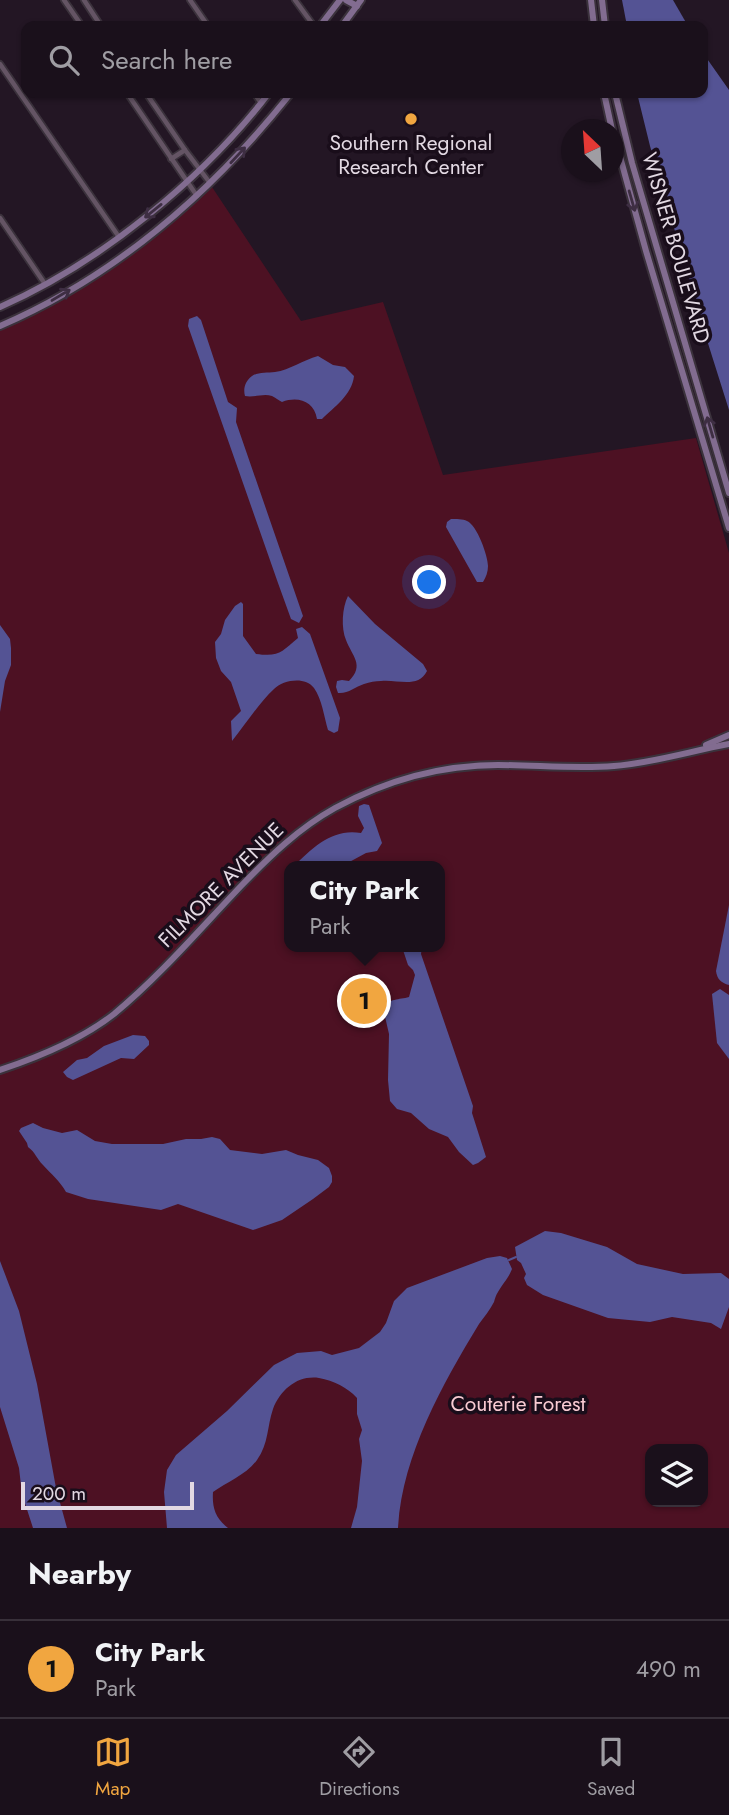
<!DOCTYPE html>
<html lang="en">
<head>
<meta charset="utf-8">
<style>
	:root { --surface:#1a101b; --page:#231924; --text:#f1f3f6; --muted:#9f9da3; --line:#38303a; --accent:#f1a640 }
	body { margin:0; font-family:Jost,sans-serif; background:var(--page); color:var(--text) }
	.controls { position:absolute; right:21px; bottom:21px; display:grid; overflow:hidden; border-radius:14px; box-shadow:0 2px 5px #0004 }
	.controls button { width:63px; height:63px; display:grid; place-items:center; padding:0; border:0; border-bottom:2px solid var(--line); background:var(--surface); color:var(--text); font:35px sans-serif }
	.compass { position:absolute; left:561px; top:119px; width:63px; height:63px; border-radius:50%; background:var(--surface); box-shadow:0 2px 5px #0004; rotate:335deg }
	.scale { position:absolute; left:21px; bottom:18px; width:173px; box-sizing:border-box; padding-left:7px; border:4px solid #e3d9e3; border-top:0; font-size:19px; line-height:24px; white-space:nowrap; color:#e3d9e3; -webkit-text-stroke:5px #190d1a; paint-order:stroke }
	.you { position:absolute; left:430px; top:583px; width:24px; height:24px; margin:-18px; border:5px solid #fff; border-radius:50%; background:#1a73e8; box-shadow:0 0 0 10px #1a73e833 }
	.badge { display:grid; place-items:center; width:46px; height:46px; border-radius:50%; background:var(--accent); color:#111; font-size:23px; font-weight:700 }
	.pin { position:absolute; translate:-50% -50%; border:4px solid #fff; box-shadow:0 2px 7px #0006 }
	.popup { position:absolute; left:284px; top:861px; width:161px; height:91px; box-sizing:border-box; display:grid; place-content:center; border-radius:14px; background:var(--surface); filter:drop-shadow(0 2px 5px #0005); font-size:23px; white-space:nowrap; color:var(--muted) }
	.popup b { font-size:26px; color:var(--text) }
	.popup::after { content:''; position:absolute; left:50%; top:100%; margin-left:-14px; border:14px solid transparent; border-top-color:var(--surface) }
	.list { margin:0; padding:0; list-style:none }
	h2 { display:flex; justify-content:space-between; align-items:center; height:91px; margin:0; padding:0 28px; font-size:30px }
	h2 small { font-size:23px; font-weight:400; color:var(--muted) }
	.list li { display:grid; grid-template-columns:46px 1fr auto; gap:21px; align-items:center; box-sizing:border-box; height:98px; padding:0 28px; border-top:2px solid var(--line) }
	.list b { display:block; font-size:26px; white-space:nowrap }
	.list p { margin:0; font-size:23px; white-space:nowrap; color:var(--muted) }
	.list em { font-size:23px; font-style:normal; color:var(--muted) }
	.icon { flex:none; width:38px; height:38px; fill:none; stroke:currentColor; stroke-width:2; stroke-linecap:round; stroke-linejoin:round }
	.map { position:relative; flex:none; width:729px; height:1528px; overflow:hidden }
	.search { position:absolute; background:var(--surface); box-shadow:0 2px 5px #0004; left:21px; right:21px; top:21px; height:77px; display:flex; align-items:center; gap:18px; box-sizing:border-box; padding:0 24px; border-radius:14px; color:var(--muted); font-size:26px }
	.sheet { height:189px; background:var(--surface) }
	nav { display:flex; justify-content:space-around; align-items:center; box-sizing:border-box; height:98px; border-top:2px solid var(--line); background:var(--surface); font-size:19px; color:var(--muted) }
	nav a { display:grid; justify-items:center; gap:4px }
	nav .on { color:var(--accent) }
	.map>svg:first-child { display:block }
	.green { fill:#4d1123; fill-rule:evenodd }
	.water { fill:#545394 }
	.lines { fill:none; stroke-linecap:round; stroke-linejoin:round }
	.stream { stroke:#545394; stroke-width:2 }
	.street-casing { stroke:#3b323c; stroke-width:8 }
	.secondary-casing { stroke:#3b323c; stroke-width:10 }
	.street { stroke:#645464; stroke-width:4.5 }
	.secondary { stroke:#826c90; stroke-width:6 }
	.oneway { stroke:#3e2e43 }
	.poi-dot { fill:#f1a640; stroke:#190d1a; stroke-width:2.5 }
	.labels { text-anchor:middle; stroke-width:7; stroke-linejoin:round; paint-order:stroke }
	.poi-label { font-size:21px; fill:#e3d9e3; stroke:#190d1a }
	.street-label { font-size:21px; fill:#e3d9e3; stroke:#190d1a }
	.park-label { font-size:21px; fill:#f9cbd3; stroke:#190d1a }
</style>
</head>
<body>
<div class="map">
<svg width="729" height="1528" viewBox="0 0 729 1528">
	<rect width="100%" height="100%" fill="#231624"/>
	<!-- green -->
	<path class="green" d="M210,184L301,321L383,302L443,475L696,438L729,553V1528H0V326L47,303L124,254ZM289,866H439V947H289ZM650,1449H703V1502H650Z"/>
	<!-- water -->
	<g class="water">
		<polygon points="622,0 673,0 688,26 627,26"/>
		<polygon points="703,53 729,90 729,410 706,337 650,146 637,93 703,93"/>
		<polygon points="197,316 201,320 228,402 237,408 236,422 303,616 299,623 291,619 278,583 188,326 189,319"/>
		<path d="M318,356L333,365L345,367L354,376C352,395 334,407 322,419H317C314,401 298,396 282,402C278,400 276,398 272,396C263,393 254,398 245,396C243,389 245,381 252,376C258,372 267,373 275,372C290,370 303,360 318,356Z"/>
		<path d="M451,519C456,519 463,519 467,521C477,525 488,556 488,566C488,572 486,577 483,582H477L446,527L447,522Z"/>
		<path d="M348,596L375,624L423,664L427,671C418,689 397,679 381,681C375,681 370,682 364,684C355,687 348,694 338,693L336,687L337,681L342,680L349,681C365,665 352,656 346,640C341,628 342,608 348,596Z"/>
		<path d="M241,602L243,604V636L256,654C280,657 281,652 298,638L296,629L302,627L310,634L340,718L338,731L334,733L328,730C324,717 322,699 314,688C305,676 283,680 274,689C259,703 245,725 232,741L231,721L241,711L231,682L221,671L216,658L215,642L221,634L225,620L235,606Z"/>
		<polygon points="0,625 10,639 11,648 11,665 5,681 0,712"/>
		<path d="M364,804L369,805L382,843L377,851L366,853L342,866H294C313,847 333,828 361,833L364,828L358,816L359,806Z"/>
		<path d="M729,905V985C721,983 717,979 716,971Z"/>
		<path d="M402,947H422L421,954L473,1106L472,1113L486,1157L478,1163L473,1165L459,1152L448,1137L429,1129L411,1113L397,1109L390,1101L388,1080L389,1034L383,1008C389,998 399,1000 409,997L415,975L413,970L408,965Z"/>
		<polygon points="720,989 729,995 729,1059 717,1043 712,994"/>
		<polygon points="133,1035 145,1036 149,1041 149,1045 134,1059 121,1058 73,1080 67,1077 63,1072 77,1060 87,1058 104,1046"/>
		<path d="M33,1123L43,1128L62,1133L77,1130L95,1141L112,1144H163L186,1139H201L212,1137L220,1139L230,1150L262,1154L286,1150L298,1155L318,1160L329,1168L332,1176V1182L329,1187L313,1199L282,1220L253,1230L178,1204L161,1210L88,1199L66,1192C60,1181 51,1174 43,1165C36,1158 36,1153 28,1147L27,1143L19,1131L21,1128Z"/>
		<polygon points="545,1231 561,1233 607,1247 637,1264 683,1274 721,1273 729,1279 729,1307 721,1329 711,1323 672,1317 650,1322 608,1318 543,1295 527,1285 524,1278 526,1274 521,1263 517,1260 515,1247"/>
		<path d="M500,1256L507,1258L512,1269C508,1279 503,1283 498,1292C496,1295 495,1298 494,1302C490,1310 484,1317 479,1324C442,1385 402,1456 398,1528H351L357,1507L362,1461L359,1439L362,1430L357,1414V1398C347,1387 334,1381 319,1378C298,1375 281,1389 273,1409C267,1426 269,1443 257,1460C246,1475 227,1482 213,1492C212,1507 215,1518 228,1528H167L164,1492L167,1470L176,1455L227,1411L274,1365L297,1353L321,1351L332,1355L359,1348L380,1332L386,1323L394,1301L407,1288L487,1258Z"/>
		<polygon points="0,1261 19,1311 37,1384 56,1488 67,1528 33,1528 22,1494 19,1468 0,1407"/>
	</g>
	<g class="lines">
		<!-- stream -->
		<polyline class="stream" points="509,1260 516,1257"/>
		<defs>
			<g id="street">
				<polyline points="64,0 82,26"/>
				<polyline points="84,0 101,26"/>
				<polyline points="190,0 208,26"/>
				<polyline points="295,0 314,26"/>
				<polyline points="0,64 119,237"/>
				<polyline points="127,93 197,196"/>
				<polyline points="146,93 185,150 210,183"/>
				<polyline points="254,93 261,103"/>
				<polyline points="171,159 185,150"/>
				<polyline points="0,218 45,284"/>
			</g>
			<g id="secondary">
				<polyline points="346,0 357,6"/>
				<polyline points="591,0 594,26"/>
				<polyline points="602,0 605,26"/>
				<polyline points="320,26 340,0"/>
				<polyline points="342,26 361,0"/>
				<polyline points="604,93 612,130"/>
				<polyline points="615,93 632,163 729,493"/>
				<polyline points="614,135 646,251 729,528"/>
				<path d="M0,307C100,263 203,179 269,93"/>
				<path d="M0,326C116,276 213,191 291,93"/>
				<polyline points="706,745 729,735"/>
				<path d="M0,1070C39,1057 81,1040 114,1014C160,976 200,929 241,886C270,856 299,828 335,808C385,781 441,765 498,765C537,765 575,769 614,766C653,763 691,751 729,744"/>
			</g>
		</defs>
		<!-- street casing -->
		<use href="#street" class="street-casing"/>
		<!-- secondary casing -->
		<use href="#secondary" class="secondary-casing"/>
		<!-- street -->
		<use href="#street" class="street"/>
		<!-- secondary -->
		<use href="#secondary" class="secondary"/>
	</g>
	<!-- one-way arrows -->
	<defs><path id="oneway-shaft" d="M-6 0H5M1.5-3L5.5 0L1.5 3" fill="none" stroke-width="1.6" stroke-linecap="round" stroke-linejoin="round" transform="scale(1.75)"/></defs>
	<g class="oneway">
		<use href="#oneway-shaft" transform="translate(238 155) rotate(-47)"/>
		<use href="#oneway-shaft" transform="translate(632 201) rotate(74)"/>
		<use href="#oneway-shaft" transform="translate(153 211) rotate(141)"/>
		<use href="#oneway-shaft" transform="translate(61 295) rotate(-31)"/>
		<use href="#oneway-shaft" transform="translate(710 427) rotate(-106)"/>
	</g>
	<!-- markers -->
	<circle class="poi-dot" cx="411" cy="119" r="7"/>
	<g class="labels">
		<!-- poi labels -->
		<g class="poi-label">
			<text x="411" y="150">Southern Regional<tspan x="411" dy="24">Research Center</tspan></text>
		</g>
		<!-- street labels -->
		<g class="street-label">
			<text transform="translate(676 248) rotate(74)" y="7">WISNER BOULEVARD</text>
			<text transform="translate(221 885) rotate(-45)" y="7">FILMORE AVENUE</text>
		</g>
		<!-- park labels -->
		<g class="park-label">
			<text x="518" y="1411">Couterie Forest</text>
		</g>
	</g>
</svg>
<div class="controls">
<button><svg class="icon" aria-label="layers" viewBox="0 0 24 24"><path d="M12 4l9 5-9 5-9-5zM3 14l9 5 9-5"/></svg></button>
</div>
<svg class="compass" viewBox="-18 -18 36 36"><path d="M0-13l5 13h-10z" fill="#e53935"/><path d="M0 13l5-13h-10z" fill="#9f9da3"/></svg>
<div class="scale">200 m</div>
<div class="you"></div>
<div class="pin badge" style="left:364px;top:1001px">1</div>
<div class="popup"><b>City Park</b>Park</div>
<div class="search"><svg class="icon" aria-label="search" viewBox="0 0 24 24"><circle cx="10" cy="10" r="6"/><path d="M15 15l6 6"/></svg>Search here</div>
</div>
<section class="sheet">
<h2>Nearby<small></small></h2>
<ul class="list">
<li><span class="badge">1</span><div><b>City Park</b><p>Park</p></div><em>490 m</em></li>
</ul>
</section>
<nav>
<a class="on"><svg class="icon" aria-label="map" viewBox="0 0 24 24"><path d="M3 6l6-2 6 2 6-2v14l-6 2-6-2-6 2zM9 4v14M15 6v14"/></svg>Map</a>
<a><svg class="icon" aria-label="directions" viewBox="0 0 24 24"><path d="M12 3l9 9-9 9-9-9zM9 14v-3h6M13 9l2 2-2 2"/></svg>Directions</a>
<a><svg class="icon" aria-label="saved" viewBox="0 0 24 24"><path d="M7 4h10v16l-5-4-5 4z"/></svg>Saved</a>
</nav>
</body>
</html>
